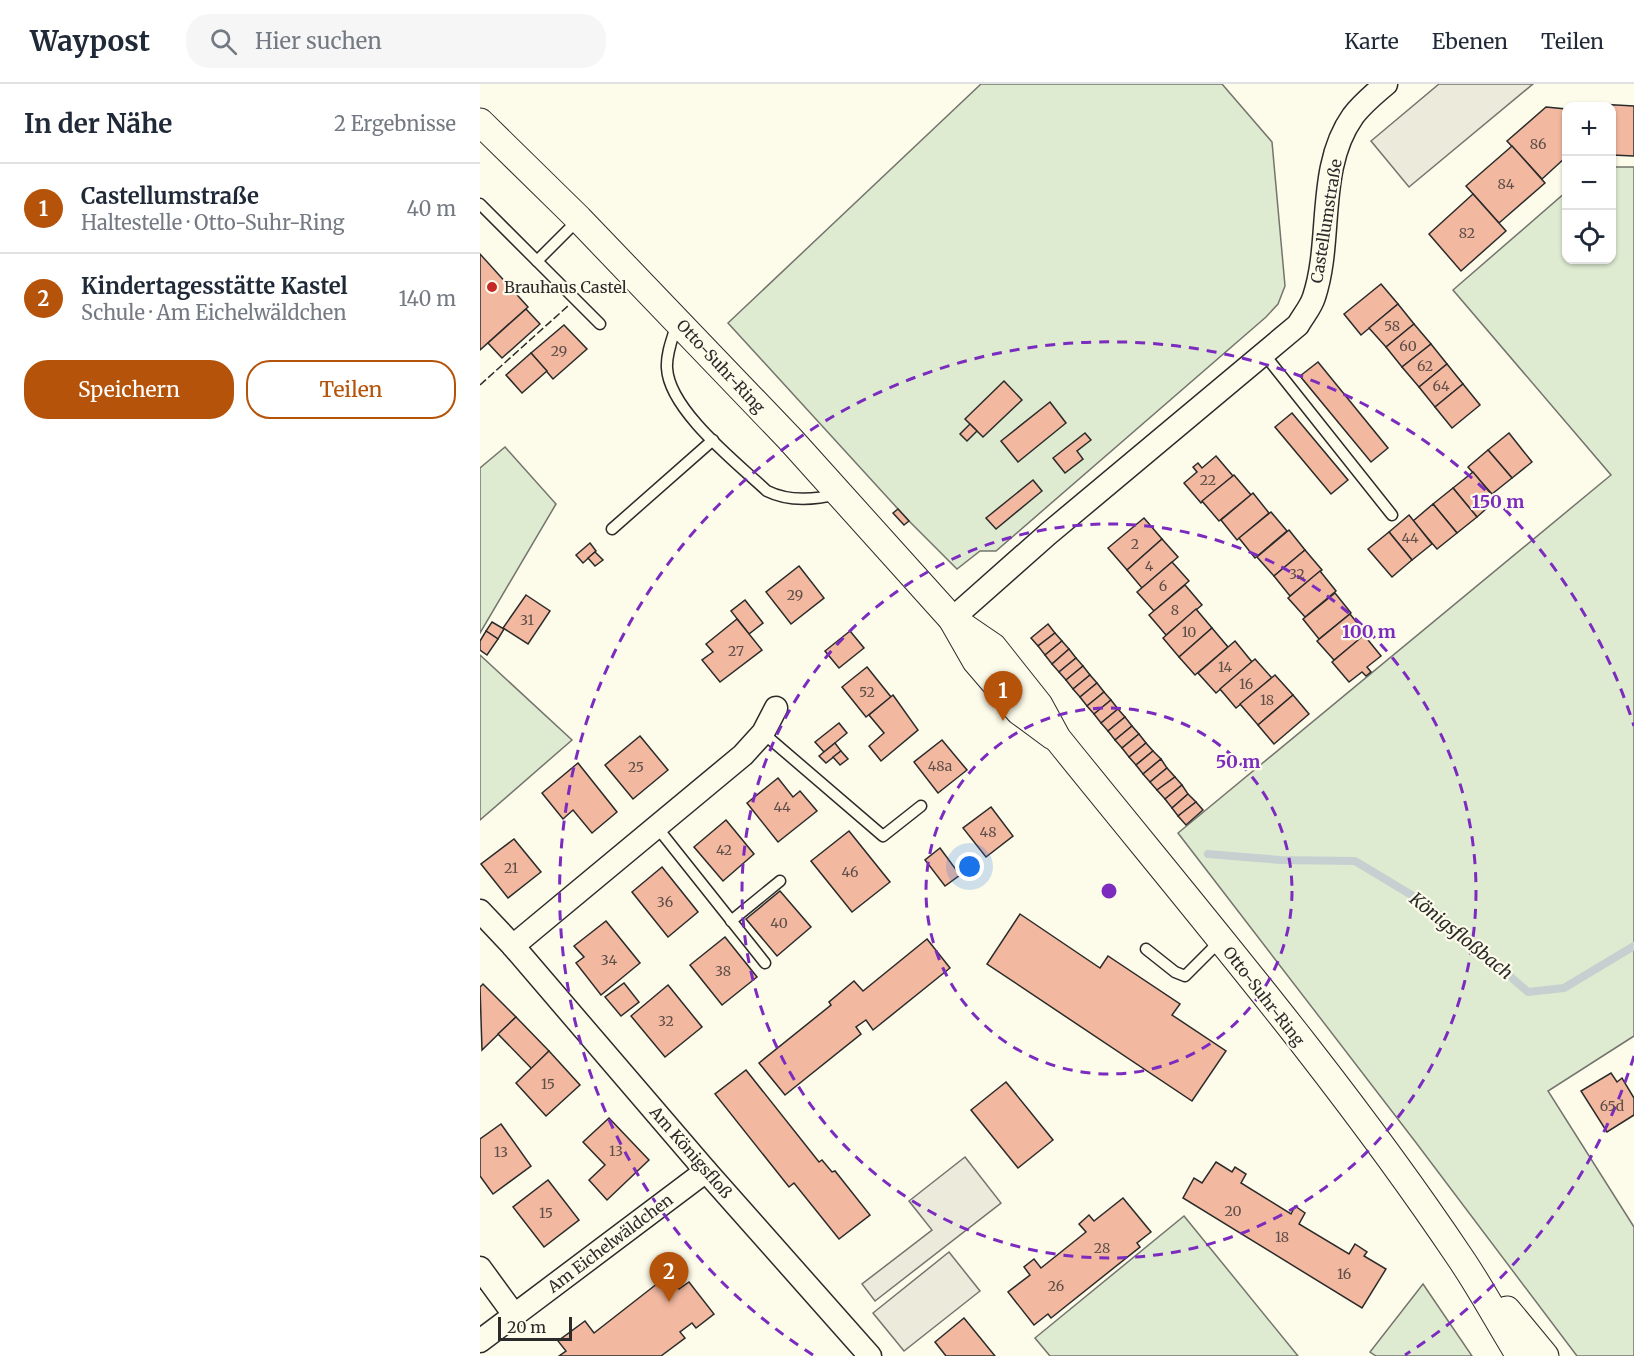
<!DOCTYPE html>
<html lang="de">
<head>
<meta charset="utf-8">
<style>
	:root { --surface:#fff; --page:#f6f6f7; --text:#1f2937; --muted:#747a83; --line:#e0e1e3; --accent:#b45309 }
	body { margin:0; font-family:Merriweather,serif; background:var(--page); color:var(--text) }
	.controls { position:absolute; right:18px; top:18px; display:grid; overflow:hidden; border-radius:12px; box-shadow:0 2px 4px #0004 }
	.controls button { width:54px; height:54px; display:grid; place-items:center; padding:0; border:0; border-bottom:2px solid var(--line); background:var(--surface); color:var(--text); font:30px sans-serif }
	.scale { position:absolute; left:18px; bottom:15px; width:74px; box-sizing:border-box; padding-left:6px; border:3px solid #2b2b2b; border-top:0; font-size:16px; line-height:21px; white-space:nowrap; color:#2b2b2b; -webkit-text-stroke:4px #fdfbea; paint-order:stroke }
	.you { position:absolute; left:490px; top:783px; width:21px; height:21px; margin:-15px; border:4px solid #fff; border-radius:50%; background:#1a73e8; box-shadow:0 0 0 9px #1a73e833 }
	.badge { display:grid; place-items:center; width:39px; height:39px; border-radius:50%; background:var(--accent); color:#fff; font-size:20px; font-weight:700 }
	.pin { position:absolute; translate:-50% -50px; filter:drop-shadow(0 2px 3px #0008) }
	.pin::after { content:''; position:absolute; top:32px; width:21px; height:18px; background:inherit; clip-path:polygon(0 0,100% 0,50% 100%) }
	.list { margin:0; padding:0; list-style:none }
	h2 { display:flex; justify-content:space-between; align-items:center; height:78px; margin:0; padding:0 24px; font-size:26px }
	h2 small { font-size:20px; font-weight:400; color:var(--muted) }
	.list li { display:grid; grid-template-columns:39px 1fr auto; gap:18px; align-items:center; box-sizing:border-box; height:90px; padding:0 24px; border-top:2px solid var(--line) }
	.list b { display:block; font-size:22px; white-space:nowrap }
	.list p { margin:0; font-size:20px; white-space:nowrap; color:var(--muted) }
	.list em { font-size:20px; font-style:normal; color:var(--muted) }
	.actions { display:flex; gap:12px; padding:18px 24px }
	.actions a { flex:1; padding:14px 0; border:2px solid var(--accent); border-radius:24px; text-align:center; font-size:21px; color:var(--accent) }
	.actions .main { background:var(--accent); color:#fff }
	.icon { flex:none; width:33px; height:33px; fill:none; stroke:currentColor; stroke-width:2; stroke-linecap:round; stroke-linejoin:round }
	.map { position:relative; flex:none; width:1154px; height:1272px; overflow:hidden }
	header { display:flex; align-items:center; gap:36px; box-sizing:border-box; height:84px; padding:0 30px; background:var(--surface); border-bottom:2px solid var(--line) }
	header strong { font-size:28px }
	nav { display:flex; gap:33px; margin-inline-start:auto; font-size:21px }
	.search { width:420px; height:54px; background:var(--page); display:flex; align-items:center; gap:15px; box-sizing:border-box; padding:0 21px; border-radius:24px; color:var(--muted); font-size:22px }
	main { display:flex }
	aside { flex:1; background:var(--surface) }
	.map>svg:first-child { display:block }
	.green { fill:#deebd1; stroke:#74746e; stroke-width:1.5 }
	.parking { fill:#eceadb; stroke:#74746e; stroke-width:1.5 }
	.lines { fill:none; stroke-linecap:round; stroke-linejoin:round }
	.stream { stroke:#c7d0d0; stroke-width:8 }
	.building { fill:#f2b8a0; stroke:#2b2b2b; stroke-width:1.5 }
	.service-casing { stroke:#2b2b2b; stroke-width:13 }
	.minor-casing { stroke:#2b2b2b; stroke-width:25 }
	.tertiary-casing { stroke:#2b2b2b; stroke-width:29 }
	.service { stroke:#fdfbea; stroke-width:10 }
	.minor { stroke:#fdfbea; stroke-width:22 }
	.tertiary { stroke:#fdfbea; stroke-width:27 }
	.fence { stroke:#2b2b2b; stroke-width:1.5; stroke-dasharray:8 3; stroke-linecap:butt }
	.ring { fill:none; stroke:#7b2cbf; stroke-width:3; stroke-dasharray:10 8 }
	.poi-dot { fill:#c62828; stroke:#fdfbea; stroke-width:2 }
	.labels { text-anchor:middle; stroke-width:4.5; stroke-linejoin:round; paint-order:stroke }
	.number-label { font-size:14px; fill:#5d4e48 }
	.street-label { font-size:16px; fill:#2b2b2b; stroke:#fdfbea }
	.poi-label { font-size:16px; fill:#2b2b2b; stroke:#fdfbea; text-anchor:start }
	.water-label { font-size:18px; font-style:italic; fill:#2b2b2b; stroke:#fdfbea }
	.centre { fill:#7b2cbf; stroke:#fdfbea; stroke-width:3 }
	.ring-label { font-size:18px; text-anchor:middle; font-weight:bold; fill:#7b2cbf; stroke:#fdfbea; stroke-width:4.5; stroke-linejoin:round; paint-order:stroke }
</style>
</head>
<body>
<header>
<strong>Waypost</strong>
<div class="search"><svg class="icon" aria-label="search" viewBox="0 0 24 24"><circle cx="10" cy="10" r="6"/><path d="M15 15l6 6"/></svg>Hier suchen</div>
<nav><a>Karte</a><a>Ebenen</a><a>Teilen</a></nav>
</header>
<main>
<aside>
<h2>In der Nähe<small>2 Ergebnisse</small></h2>
<ul class="list">
<li><span class="badge">1</span><div><b>Castellumstraße</b><p>Haltestelle · Otto-Suhr-Ring</p></div><em>40 m</em></li>
<li><span class="badge">2</span><div><b>Kindertagesstätte Kastel</b><p>Schule · Am Eichelwäldchen</p></div><em>140 m</em></li>
</ul>
<div class="actions"><a class="main">Speichern</a><a>Teilen</a></div>
</aside>
<div class="map">
<svg width="1154" height="1272" viewBox="0 0 1154 1272">
	<rect width="100%" height="100%" fill="#fdfbea"/>
	<!-- green -->
	<g class="green">
		<polygon points="501,0 742,0 792,58 805,202 798,220 786,233 516,467 500,467 477,485 429,437 248,239"/>
		<polygon points="1132,83 1154,83 1154,952 1068,1007 1154,1143 1154,1272 1097,1272 934,1056 698,749 1131,391 973,206 1086,108 1086,176 1132,176"/>
		<polygon points="25,363 76,420 0,549 0,384"/>
		<polygon points="0,571 92,656 0,736"/>
		<polygon points="704,1132 818,1272 570,1272 555,1254"/>
		<polygon points="943,1200 992,1272 896,1272 890,1268"/>
	</g>
	<!-- parking -->
	<g class="parking">
		<polygon points="959,0 1053,0 929,103 891,57"/>
		<polygon points="485,1073 521,1119 395,1217 382,1200 452,1146 429,1117"/>
		<polygon points="469,1168 500,1207 424,1267 393,1229"/>
	</g>
	<g class="lines">
		<!-- stream -->
		<polyline class="stream" points="728,770 800,776 875,777 948,821 1048,908 1084,904 1154,862"/>
	</g>
	<!-- building -->
	<g class="building">
		<polygon points="1101,19 1154,22 1154,72 1132,71 1132,22 1101,22"/>
		<polygon points="1066,23 1086,25 1086,73 1062,95 1027,57"/>
		<polygon points="1032,62 1065,99 1019,139 986,102"/>
		<polygon points="993,110 1026,147 981,187 949,150"/>
		<polygon points="0,170 48,223 0,266"/>
		<polygon points="901,200 918,220 881,251 864,230"/>
		<polygon points="918,220 934,240 906,263 889,244"/>
		<polygon points="46,225 60,240 22,274 8,259"/>
		<polygon points="934,240 951,260 922,283 906,263"/>
		<polygon points="84,241 107,265 73,295 51,269"/>
		<polygon points="951,260 967,280 939,303 922,283"/>
		<polygon points="51,269 67,287 42,309 26,291"/>
		<polygon points="838,278 908,364 891,378 820,292"/>
		<polygon points="967,280 983,300 955,323 939,303"/>
		<polygon points="524,297 542,316 503,353 485,335"/>
		<polygon points="983,300 1000,321 972,344 955,323"/>
		<polygon points="570,318 586,339 538,378 521,357"/>
		<polygon points="812,329 868,396 851,410 795,343"/>
		<polygon points="490,340 497,347 487,357 480,350"/>
		<polygon points="605,349 611,356 597,367 603,375 585,389 573,374"/>
		<polygon points="1029,349 1052,378 1032,394 1008,366"/>
		<polygon points="1008,366 1032,394 1012,410 988,383"/>
		<polygon points="736,372 753,392 721,419 704,399 717,388 713,383 718,379 722,384"/>
		<polygon points="993,388 1016,416 997,433 973,404"/>
		<polygon points="754,391 771,411 739,437 722,417"/>
		<polygon points="553,396 562,407 516,445 506,434"/>
		<polygon points="973,404 997,433 977,449 953,420"/>
		<polygon points="773,409 789,429 757,456 741,436"/>
		<polygon points="953,420 977,449 957,465 933,437"/>
		<polygon points="418,425 429,437 424,441 413,429"/>
		<polygon points="791,428 807,447 775,474 759,454"/>
		<polygon points="929,431 952,460 932,476 909,448"/>
		<polygon points="664,434 682,455 647,486 628,464"/>
		<polygon points="809,446 825,466 794,492 777,473"/>
		<polygon points="909,448 932,476 912,493 888,465"/>
		<polygon points="682,455 698,473 662,504 647,486"/>
		<polygon points="110,459 116,467 103,479 96,471"/>
		<polygon points="825,466 842,486 810,512 794,492"/>
		<polygon points="115,468 123,476 115,482 108,474"/>
		<polygon points="692,478 709,497 674,527 657,508"/>
		<polygon points="319,482 344,514 311,540 286,508"/>
		<polygon points="840,487 856,507 825,533 808,514"/>
		<polygon points="705,501 722,521 686,551 669,531"/>
		<polygon points="855,509 871,529 839,555 823,535"/>
		<polygon points="46,511 70,527 48,560 23,544"/>
		<polygon points="265,516 283,539 269,550 251,527"/>
		<polygon points="716,525 732,544 699,573 683,554"/>
		<polygon points="870,530 886,550 854,576 837,557"/>
		<polygon points="257,535 282,566 240,598 222,576 233,568 226,560"/>
		<polygon points="12,538 24,545 18,555 6,547"/>
		<polygon points="568,540 575,549 558,562 551,554"/>
		<polygon points="732,544 748,563 715,591 699,573"/>
		<polygon points="6,547 18,555 7,571 0,566 0,557"/>
		<polygon points="370,547 384,564 359,584 345,567"/>
		<polygon points="575,549 582,557 565,571 558,562"/>
		<polygon points="884,551 901,572 887,583 891,588 886,592 882,588 869,598 852,578"/>
		<polygon points="582,557 589,565 572,580 565,571"/>
		<polygon points="755,557 772,578 736,609 718,589"/>
		<polygon points="589,565 596,574 579,588 572,580"/>
		<polygon points="596,574 603,582 586,596 579,588"/>
		<polygon points="775,575 792,594 756,624 740,605"/>
		<polygon points="603,582 610,591 593,605 586,596"/>
		<polygon points="387,583 411,613 386,633 362,603"/>
		<polygon points="610,591 617,599 600,613 593,605"/>
		<polygon points="795,591 813,611 778,641 760,620"/>
		<polygon points="617,599 624,608 607,622 600,613"/>
		<polygon points="624,608 631,616 614,630 607,622"/>
		<polygon points="413,611 438,646 401,677 389,662 404,649 389,631"/>
		<polygon points="813,611 829,630 794,660 778,641"/>
		<polygon points="631,616 638,625 621,639 614,630"/>
		<polygon points="638,625 645,633 628,647 621,639"/>
		<polygon points="645,633 652,642 635,656 628,647"/>
		<polygon points="359,639 367,649 344,668 335,658"/>
		<polygon points="652,642 659,650 642,664 635,656"/>
		<polygon points="659,650 666,659 649,673 642,664"/>
		<polygon points="160,652 188,686 153,715 125,681"/>
		<polygon points="462,656 487,686 458,709 434,678"/>
		<polygon points="355,659 361,667 346,679 339,672"/>
		<polygon points="666,659 673,667 656,681 649,673"/>
		<polygon points="361,667 368,675 360,681 353,673"/>
		<polygon points="673,667 681,675 663,690 656,681"/>
		<polygon points="681,675 687,684 670,698 663,690"/>
		<polygon points="98,679 137,728 112,749 93,726 83,735 62,709"/>
		<polygon points="687,684 695,693 677,706 670,698"/>
		<polygon points="695,693 702,701 685,715 677,706"/>
		<polygon points="298,694 313,713 320,707 337,727 298,758 267,719"/>
		<polygon points="702,701 708,710 692,724 685,715"/>
		<polygon points="708,710 716,718 698,732 692,724"/>
		<polygon points="716,718 723,726 706,741 698,732"/>
		<polygon points="511,723 533,752 506,773 483,744"/>
		<polygon points="246,736 274,770 243,797 214,763"/>
		<polygon points="369,747 410,798 372,828 331,777"/>
		<polygon points="34,755 61,788 28,814 1,780"/>
		<polygon points="460,764 480,791 465,802 445,776"/>
		<polygon points="182,783 218,828 188,853 152,808"/>
		<polygon points="300,807 331,843 297,872 266,835"/>
		<polygon points="540,830 620,884 628,872 700,920 692,931 746,967 712,1017 507,880"/>
		<polygon points="126,837 160,879 121,911 96,879 104,873 94,862"/>
		<polygon points="245,853 277,893 242,921 210,881"/>
		<polygon points="447,855 470,884 393,946 386,936 376,943 381,950 305,1011 279,979 351,921 349,918 374,897 383,907"/>
		<polygon points="144,899 159,918 141,932 125,913"/>
		<polygon points="3,900 36,933 2,966 0,903"/>
		<polygon points="188,901 222,943 185,973 151,932"/>
		<polygon points="36,933 69,967 52,985 18,950"/>
		<polygon points="69,967 100,1001 66,1032 36,999"/>
		<polygon points="266,986 339,1078 342,1076 352,1088 355,1087 390,1131 359,1155 314,1099 309,1103 235,1010"/>
		<polygon points="1131,989 1137,998 1142,994 1154,1014 1154,1031 1127,1048 1101,1007"/>
		<polygon points="526,998 573,1056 538,1084 491,1026"/>
		<polygon points="129,1034 169,1076 127,1116 109,1096 125,1081 103,1058"/>
		<polygon points="21,1040 51,1082 13,1110 0,1092 0,1055"/>
		<polygon points="736,1078 752,1088 755,1083 766,1090 761,1099 811,1130 815,1122 825,1129 819,1140 869,1170 875,1160 887,1168 884,1172 906,1185 882,1224 703,1114 714,1094 722,1099"/>
		<polygon points="68,1096 99,1136 64,1163 33,1123"/>
		<polygon points="643,1114 671,1148 657,1159 660,1163 571,1234 568,1230 554,1241 528,1208 550,1191 544,1183 554,1175 561,1184 606,1148 599,1140 609,1131 614,1137"/>
		<polygon points="184,1186 199,1205 209,1198 234,1230 216,1244 212,1239 200,1248 205,1254 181,1272 79,1272 86,1267 78,1257 105,1237 114,1249 178,1199 174,1194"/>
		<polygon points="484,1234 515,1272 466,1272 455,1258"/>
	</g>
	<g class="lines">
		<defs>
			<g id="service">
				<polyline points="0,120 57,177 99,135"/>
				<polyline points="57,177 120,240"/>
				<path d="M197,239C193,253 186,269 187,284C189,326 257,379 287,407C309,418 334,416 358,410"/>
				<polyline points="784,270 912,431"/>
				<polyline points="132,445 233,356"/>
				<polyline points="283,649 403,752 441,722"/>
				<polyline points="176,742 285,879"/>
				<polyline points="251,837 300,797"/>
				<polyline points="666,865 695,888 705,892 740,857"/>
			</g>
			<g id="minor">
				<path d="M472,535L568,450L818,241C823,232 831,223 834,213C853,156 836,84 873,32C882,20 894,10 906,0"/>
				<polyline points="296,624 283,649 263,671 33,862 226,1087 390,1272"/>
				<polyline points="0,827 33,862"/>
				<polyline points="0,1184 35,1232"/>
				<polyline points="0,1257 226,1087"/>
			</g>
			<g id="tertiary">
				<polyline points="0,38 99,135 310,355 472,535 496,577 539,627 573,652"/>
				<path d="M472,535L513,563L559,621L577,654C714,824 859,993 981,1175C1002,1206 1020,1240 1040,1272"/>
				<polyline points="1027,1226 1065,1272"/>
			</g>
		</defs>
		<!-- service casing -->
		<use href="#service" class="service-casing"/>
		<!-- minor casing -->
		<use href="#minor" class="minor-casing"/>
		<!-- tertiary casing -->
		<use href="#tertiary" class="tertiary-casing"/>
		<!-- service -->
		<use href="#service" class="service"/>
		<!-- minor -->
		<use href="#minor" class="minor"/>
		<!-- tertiary -->
		<use href="#tertiary" class="tertiary"/>
		<!-- fence -->
		<polyline class="fence" points="0,301 89,221"/>
	</g>
	<!-- distance rings -->
	<g class="ring">
		<circle cx="629" cy="807" r="183"/>
		<circle cx="629" cy="807" r="367"/>
		<path d="M1154 972A550 550 0 0 1 925 1271M333 1271A550 550 0 1 1 1154 642"/>
	</g>
	<!-- markers -->
	<circle class="poi-dot" cx="12" cy="203" r="6"/>
	<g class="labels">
		<!-- number labels -->
		<g class="number-label">
			<text x="1058" y="65">86</text>
			<text x="1026" y="105">84</text>
			<text x="987" y="154">82</text>
			<text x="912" y="247">58</text>
			<text x="928" y="267">60</text>
			<text x="79" y="272">29</text>
			<text x="945" y="287">62</text>
			<text x="961" y="307">64</text>
			<text x="728" y="401">22</text>
			<text x="930" y="459">44</text>
			<text x="655" y="465">2</text>
			<text x="669" y="487">4</text>
			<text x="817" y="495">32</text>
			<text x="683" y="507">6</text>
			<text x="315" y="516">29</text>
			<text x="695" y="531">8</text>
			<text x="47" y="541">31</text>
			<text x="709" y="553">10</text>
			<text x="256" y="572">27</text>
			<text x="745" y="588">14</text>
			<text x="766" y="605">16</text>
			<text x="387" y="613">52</text>
			<text x="787" y="621">18</text>
			<text x="460" y="687">48a</text>
			<text x="156" y="688">25</text>
			<text x="302" y="728">44</text>
			<text x="508" y="753">48</text>
			<text x="244" y="771">42</text>
			<text x="31" y="789">21</text>
			<text x="370" y="793">46</text>
			<text x="185" y="823">36</text>
			<text x="299" y="844">40</text>
			<text x="129" y="881">34</text>
			<text x="243" y="892">38</text>
			<text x="186" y="942">32</text>
			<text x="68" y="1005">15</text>
			<text x="1132" y="1027">65d</text>
			<text x="136" y="1072">13</text>
			<text x="21" y="1073">13</text>
			<text x="753" y="1132">20</text>
			<text x="66" y="1134">15</text>
			<text x="802" y="1158">18</text>
			<text x="622" y="1169">28</text>
			<text x="864" y="1195">16</text>
			<text x="576" y="1207">26</text>
		</g>
		<!-- street labels -->
		<g class="street-label">
			<text transform="translate(846 137) rotate(-81)" y="6">Castellumstraße</text>
			<text transform="translate(241 282) rotate(47)" y="6">Otto-Suhr-Ring</text>
			<text transform="translate(784 912) rotate(52)" y="6">Otto-Suhr-Ring</text>
			<text transform="translate(211 1068) rotate(49)" y="6">Am Königsfloß</text>
			<text transform="translate(130 1159) rotate(-37)" y="6">Am Eichelwäldchen</text>
		</g>
		<!-- poi labels -->
		<g class="poi-label">
			<text x="24" y="209">Brauhaus Castel</text>
		</g>
		<!-- water labels -->
		<g class="water-label">
			<text transform="translate(981 852) rotate(39)" y="6">Königsfloßbach</text>
		</g>
	</g>
	<circle cx="629" cy="807" r="9" class="centre"/>
	<g class="ring-label">
		<text x="1018" y="424">150 m</text>
		<text x="889" y="554">100 m</text>
		<text x="758" y="684">50 m</text>
	</g>
</svg>
<div class="controls">
<button>+</button>
<button>−</button>
<button><svg class="icon" aria-label="locate" viewBox="0 0 24 24"><circle cx="12" cy="12" r="6"/><path d="M12 2v4M12 18v4M2 12h4M18 12h4"/></svg></button>
</div>
<div class="scale">20 m</div>
<div class="you"></div>
<div class="pin badge" style="left:523px;top:637px">1</div>
<div class="pin badge" style="left:189px;top:1218px">2</div>
</div>
</main>
</body>
</html>
